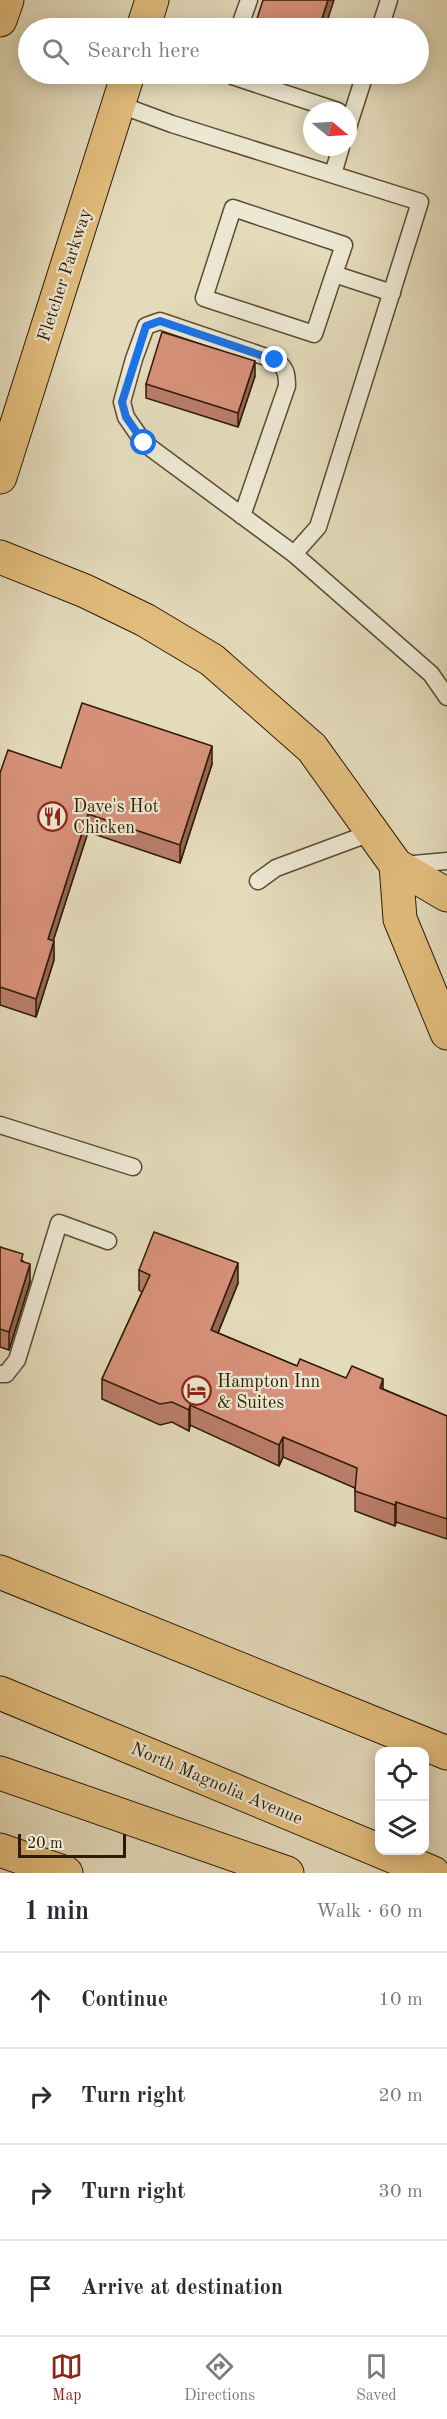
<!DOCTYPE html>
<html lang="en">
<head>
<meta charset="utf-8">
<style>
	:root { --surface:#fff; --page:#f7f7f7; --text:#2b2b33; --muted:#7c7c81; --line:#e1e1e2; --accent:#8f2418 }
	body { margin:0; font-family:"Old Standard TT",serif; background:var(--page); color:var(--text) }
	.controls { position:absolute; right:18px; bottom:18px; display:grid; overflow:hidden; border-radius:12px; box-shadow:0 3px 15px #0003 }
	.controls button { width:54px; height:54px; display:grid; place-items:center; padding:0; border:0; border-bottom:2px solid var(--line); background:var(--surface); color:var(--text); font:30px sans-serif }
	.compass { position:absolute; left:303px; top:102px; width:54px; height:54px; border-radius:50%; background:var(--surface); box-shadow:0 3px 15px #0003; rotate:108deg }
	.scale { position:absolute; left:18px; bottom:15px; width:108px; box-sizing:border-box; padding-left:6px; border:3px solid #2f1b04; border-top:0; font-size:16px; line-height:21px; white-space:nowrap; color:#2f1b04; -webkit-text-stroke:4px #ede8d3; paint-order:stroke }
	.stop { position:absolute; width:18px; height:18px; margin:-14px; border:4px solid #1a73e8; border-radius:50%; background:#fff }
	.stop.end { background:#1a73e8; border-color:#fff; box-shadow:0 2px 6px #0008 }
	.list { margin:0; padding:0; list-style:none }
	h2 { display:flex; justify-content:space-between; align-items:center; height:78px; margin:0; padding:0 24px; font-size:26px }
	h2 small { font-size:20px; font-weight:400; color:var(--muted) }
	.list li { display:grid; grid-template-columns:39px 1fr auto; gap:18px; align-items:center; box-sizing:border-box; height:96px; padding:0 24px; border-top:2px solid var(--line) }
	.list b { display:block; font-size:22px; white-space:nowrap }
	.list em { font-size:20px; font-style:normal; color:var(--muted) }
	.icon { flex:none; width:33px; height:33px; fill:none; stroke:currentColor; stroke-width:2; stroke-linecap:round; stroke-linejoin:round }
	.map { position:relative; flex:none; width:447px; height:1873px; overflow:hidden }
	.search { position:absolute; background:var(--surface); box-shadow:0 3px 15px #0003; left:18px; right:18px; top:18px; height:66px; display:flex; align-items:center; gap:15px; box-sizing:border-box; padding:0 21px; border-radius:33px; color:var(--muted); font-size:22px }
	.sheet { height:462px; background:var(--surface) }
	nav { display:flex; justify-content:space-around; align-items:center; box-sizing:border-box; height:84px; border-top:2px solid var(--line); background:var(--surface); font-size:16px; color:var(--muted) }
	nav a { display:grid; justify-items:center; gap:3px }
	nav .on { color:var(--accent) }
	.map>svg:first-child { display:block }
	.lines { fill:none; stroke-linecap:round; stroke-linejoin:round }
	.lane-casing { stroke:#5c4b32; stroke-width:19 }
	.primary-casing { stroke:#2f1b04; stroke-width:35 }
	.highway-casing { stroke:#2f1b04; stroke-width:35 }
	.lane { stroke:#ede8d3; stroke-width:16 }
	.primary { stroke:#e2be7e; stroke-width:33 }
	.highway { stroke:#e2be7e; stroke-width:33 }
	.wall { fill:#b97d69; stroke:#2f1b04; stroke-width:1.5 }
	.shaded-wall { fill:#966655; stroke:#2f1b04; stroke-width:1.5 }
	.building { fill:#d7917a; stroke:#2f1b04; stroke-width:1.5 }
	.route { stroke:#1a73e8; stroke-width:8 }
	.labels { text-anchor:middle; stroke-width:4.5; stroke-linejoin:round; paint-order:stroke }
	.street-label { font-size:18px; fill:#2f1b04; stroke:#ede8d3 }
	.poi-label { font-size:18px; fill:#2f1b04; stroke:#ede8d3; text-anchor:start }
</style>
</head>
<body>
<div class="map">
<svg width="447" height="1873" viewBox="0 0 447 1873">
	<rect width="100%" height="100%" fill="#e4dbbb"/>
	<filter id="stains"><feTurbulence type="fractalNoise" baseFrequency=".00333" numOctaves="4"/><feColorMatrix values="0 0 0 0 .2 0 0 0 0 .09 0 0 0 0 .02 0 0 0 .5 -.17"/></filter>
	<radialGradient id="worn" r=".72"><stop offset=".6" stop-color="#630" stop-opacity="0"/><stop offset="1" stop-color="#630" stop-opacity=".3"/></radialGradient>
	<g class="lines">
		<defs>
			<g id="lane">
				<polyline points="239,28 249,0"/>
				<polyline points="380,28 389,0"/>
				<polyline points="231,74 232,76 338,111"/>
				<polyline points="118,104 172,124 420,202 318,527 294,554 431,674 447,697"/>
				<polyline points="348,127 365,74"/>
				<polyline points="333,174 341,147"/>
				<polyline points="334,274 314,334 204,298 233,208 344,245 334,274 392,293"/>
				<path d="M242,516L287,386C287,373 286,368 275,360L160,321L146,326L134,359L122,402L126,417L144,443L294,554"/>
				<polyline points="403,865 447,861"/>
				<polyline points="258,881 276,868 373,832"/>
				<polyline points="0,1125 133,1167"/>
				<polyline points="0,1374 6,1374 17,1360 59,1223 108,1241"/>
			</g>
			<g id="primary">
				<polyline points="0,20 7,0"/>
				<polyline points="143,28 152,0"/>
				<polyline points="0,477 128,74"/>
				<polyline points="0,557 85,591 145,620 212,660 312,748 396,865 447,895"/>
				<polyline points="396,865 400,919 447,1033"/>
			</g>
			<g id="highway">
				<polyline points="0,1572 447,1753"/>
				<polyline points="0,1693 433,1873"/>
				<polyline points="0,1773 287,1873"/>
				<polyline points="0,1850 66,1873"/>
			</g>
		</defs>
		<!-- lane casing -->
		<use href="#lane" class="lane-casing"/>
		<!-- primary casing -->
		<use href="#primary" class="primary-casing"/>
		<!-- highway casing -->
		<use href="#highway" class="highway-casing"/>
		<!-- lane -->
		<use href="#lane" class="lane"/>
		<!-- primary -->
		<use href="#primary" class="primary"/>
		<!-- highway -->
		<use href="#highway" class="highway"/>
	</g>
	<!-- wall -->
	<g class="wall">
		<polygon points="255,376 238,427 146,398 146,384"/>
		<polygon points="212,764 180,863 88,832 53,941 54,960 36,1017 0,1005 0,773 61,768"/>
		<polygon points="0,1247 23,1261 30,1282 9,1350 0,1347"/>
		<polygon points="139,1270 238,1283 218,1333 297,1366 346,1378 383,1389 447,1416 447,1539 396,1522 395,1526 355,1511 355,1488 283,1457 279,1466 190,1425 189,1431 172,1422 160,1425 102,1399 102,1379 142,1292 139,1290"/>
	</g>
	<!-- shaded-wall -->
	<g class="shaded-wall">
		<polygon points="328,0 334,0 325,28 319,28"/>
		<polygon points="255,361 255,376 238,427 238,413"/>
		<polygon points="212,746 212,764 180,863 180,845"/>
		<polygon points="88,814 88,832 48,957 48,939"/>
		<polygon points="54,941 54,960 36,1017 36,999"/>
		<polygon points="238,1263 238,1283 211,1350 211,1330"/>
		<polygon points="30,1264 30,1282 9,1350 9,1332"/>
		<polygon points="383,1379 383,1400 380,1388"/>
		<polygon points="190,1405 190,1425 189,1431 189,1410"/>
		<polygon points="283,1437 283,1457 279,1466 279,1445"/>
		<polygon points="396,1502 396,1522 395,1526 395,1505"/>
	</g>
	<!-- building -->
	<g class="building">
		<polygon points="263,0 328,0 319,28 254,28"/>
		<polygon points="162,332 255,361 238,413 146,384"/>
		<polygon points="82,703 212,746 180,845 88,814 48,939 54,941 36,999 0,987 0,773 8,750 61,768"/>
		<polygon points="154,1232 238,1263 211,1330 297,1366 300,1359 346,1378 352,1366 383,1379 380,1388 447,1416 447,1519 396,1502 395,1505 355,1491 357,1468 283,1437 279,1445 190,1405 189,1410 172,1402 160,1404 102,1379 150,1275 139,1270"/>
		<polygon points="0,1247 23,1254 21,1261 30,1264 9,1332 0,1329"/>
	</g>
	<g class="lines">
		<!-- route -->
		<polyline class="route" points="144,443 126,417 122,402 146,326 160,321 275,360"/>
	</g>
	<!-- icons -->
	<defs>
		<symbol id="restaurant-ring" viewBox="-11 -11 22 22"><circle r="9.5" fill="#ede8d3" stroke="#8f2418" stroke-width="1.5"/><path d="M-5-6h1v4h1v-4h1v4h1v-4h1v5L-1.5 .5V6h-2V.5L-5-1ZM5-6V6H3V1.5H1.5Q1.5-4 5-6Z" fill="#8f2418"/></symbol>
		<symbol id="hotel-ring" viewBox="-11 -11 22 22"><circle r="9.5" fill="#ede8d3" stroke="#8f2418" stroke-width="1.5"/><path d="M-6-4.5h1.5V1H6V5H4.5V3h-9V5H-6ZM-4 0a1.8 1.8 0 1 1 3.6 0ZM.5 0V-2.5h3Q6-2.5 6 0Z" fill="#8f2418"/></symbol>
	</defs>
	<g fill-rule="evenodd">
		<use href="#restaurant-ring" x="36" y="800" width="33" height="33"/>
		<use href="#hotel-ring" x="180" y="1374" width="33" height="33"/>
	</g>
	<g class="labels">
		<!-- street labels -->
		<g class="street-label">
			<text transform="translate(64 275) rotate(-72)" y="6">Fletcher Parkway</text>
			<text transform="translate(217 1783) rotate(23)" y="6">North Magnolia Avenue</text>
		</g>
		<!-- poi labels -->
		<g class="poi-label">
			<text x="73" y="812">Dave's Hot<tspan x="73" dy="21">Chicken</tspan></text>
			<text x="217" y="1387">Hampton Inn<tspan x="217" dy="21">&amp; Suites</tspan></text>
		</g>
	</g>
	<rect width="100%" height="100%" filter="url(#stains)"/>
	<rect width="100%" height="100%" fill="url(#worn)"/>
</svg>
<div class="controls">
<button><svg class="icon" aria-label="locate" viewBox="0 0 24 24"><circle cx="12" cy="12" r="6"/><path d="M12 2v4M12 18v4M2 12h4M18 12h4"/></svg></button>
<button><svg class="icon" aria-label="layers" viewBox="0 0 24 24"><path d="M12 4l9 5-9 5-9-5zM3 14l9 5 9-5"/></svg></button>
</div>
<svg class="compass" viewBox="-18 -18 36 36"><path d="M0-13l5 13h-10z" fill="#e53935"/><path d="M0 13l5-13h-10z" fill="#7c7c81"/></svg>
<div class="scale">20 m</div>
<div class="stop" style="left:144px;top:443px"></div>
<div class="stop end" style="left:275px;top:360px"></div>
<div class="search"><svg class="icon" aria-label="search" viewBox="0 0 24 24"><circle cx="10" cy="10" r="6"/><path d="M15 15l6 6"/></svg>Search here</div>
</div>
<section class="sheet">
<h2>1 min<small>Walk · 60 m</small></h2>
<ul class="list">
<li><svg class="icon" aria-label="ahead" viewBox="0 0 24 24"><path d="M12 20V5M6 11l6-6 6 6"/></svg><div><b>Continue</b></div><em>10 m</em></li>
<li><svg class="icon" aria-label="right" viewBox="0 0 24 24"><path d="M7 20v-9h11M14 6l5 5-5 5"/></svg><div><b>Turn right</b></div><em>20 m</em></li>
<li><svg class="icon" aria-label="right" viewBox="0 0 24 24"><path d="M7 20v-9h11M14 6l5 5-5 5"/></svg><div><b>Turn right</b></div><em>30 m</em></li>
<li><svg class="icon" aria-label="arrive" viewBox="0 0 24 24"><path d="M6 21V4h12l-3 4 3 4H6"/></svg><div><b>Arrive at destination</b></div></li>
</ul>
</section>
<nav>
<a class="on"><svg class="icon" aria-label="map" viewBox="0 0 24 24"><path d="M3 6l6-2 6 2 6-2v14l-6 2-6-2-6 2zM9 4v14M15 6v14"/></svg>Map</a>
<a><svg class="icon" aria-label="directions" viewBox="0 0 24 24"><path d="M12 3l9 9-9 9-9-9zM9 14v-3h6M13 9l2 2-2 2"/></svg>Directions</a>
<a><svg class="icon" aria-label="saved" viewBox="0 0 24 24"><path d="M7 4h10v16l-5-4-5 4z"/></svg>Saved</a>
</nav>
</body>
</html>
